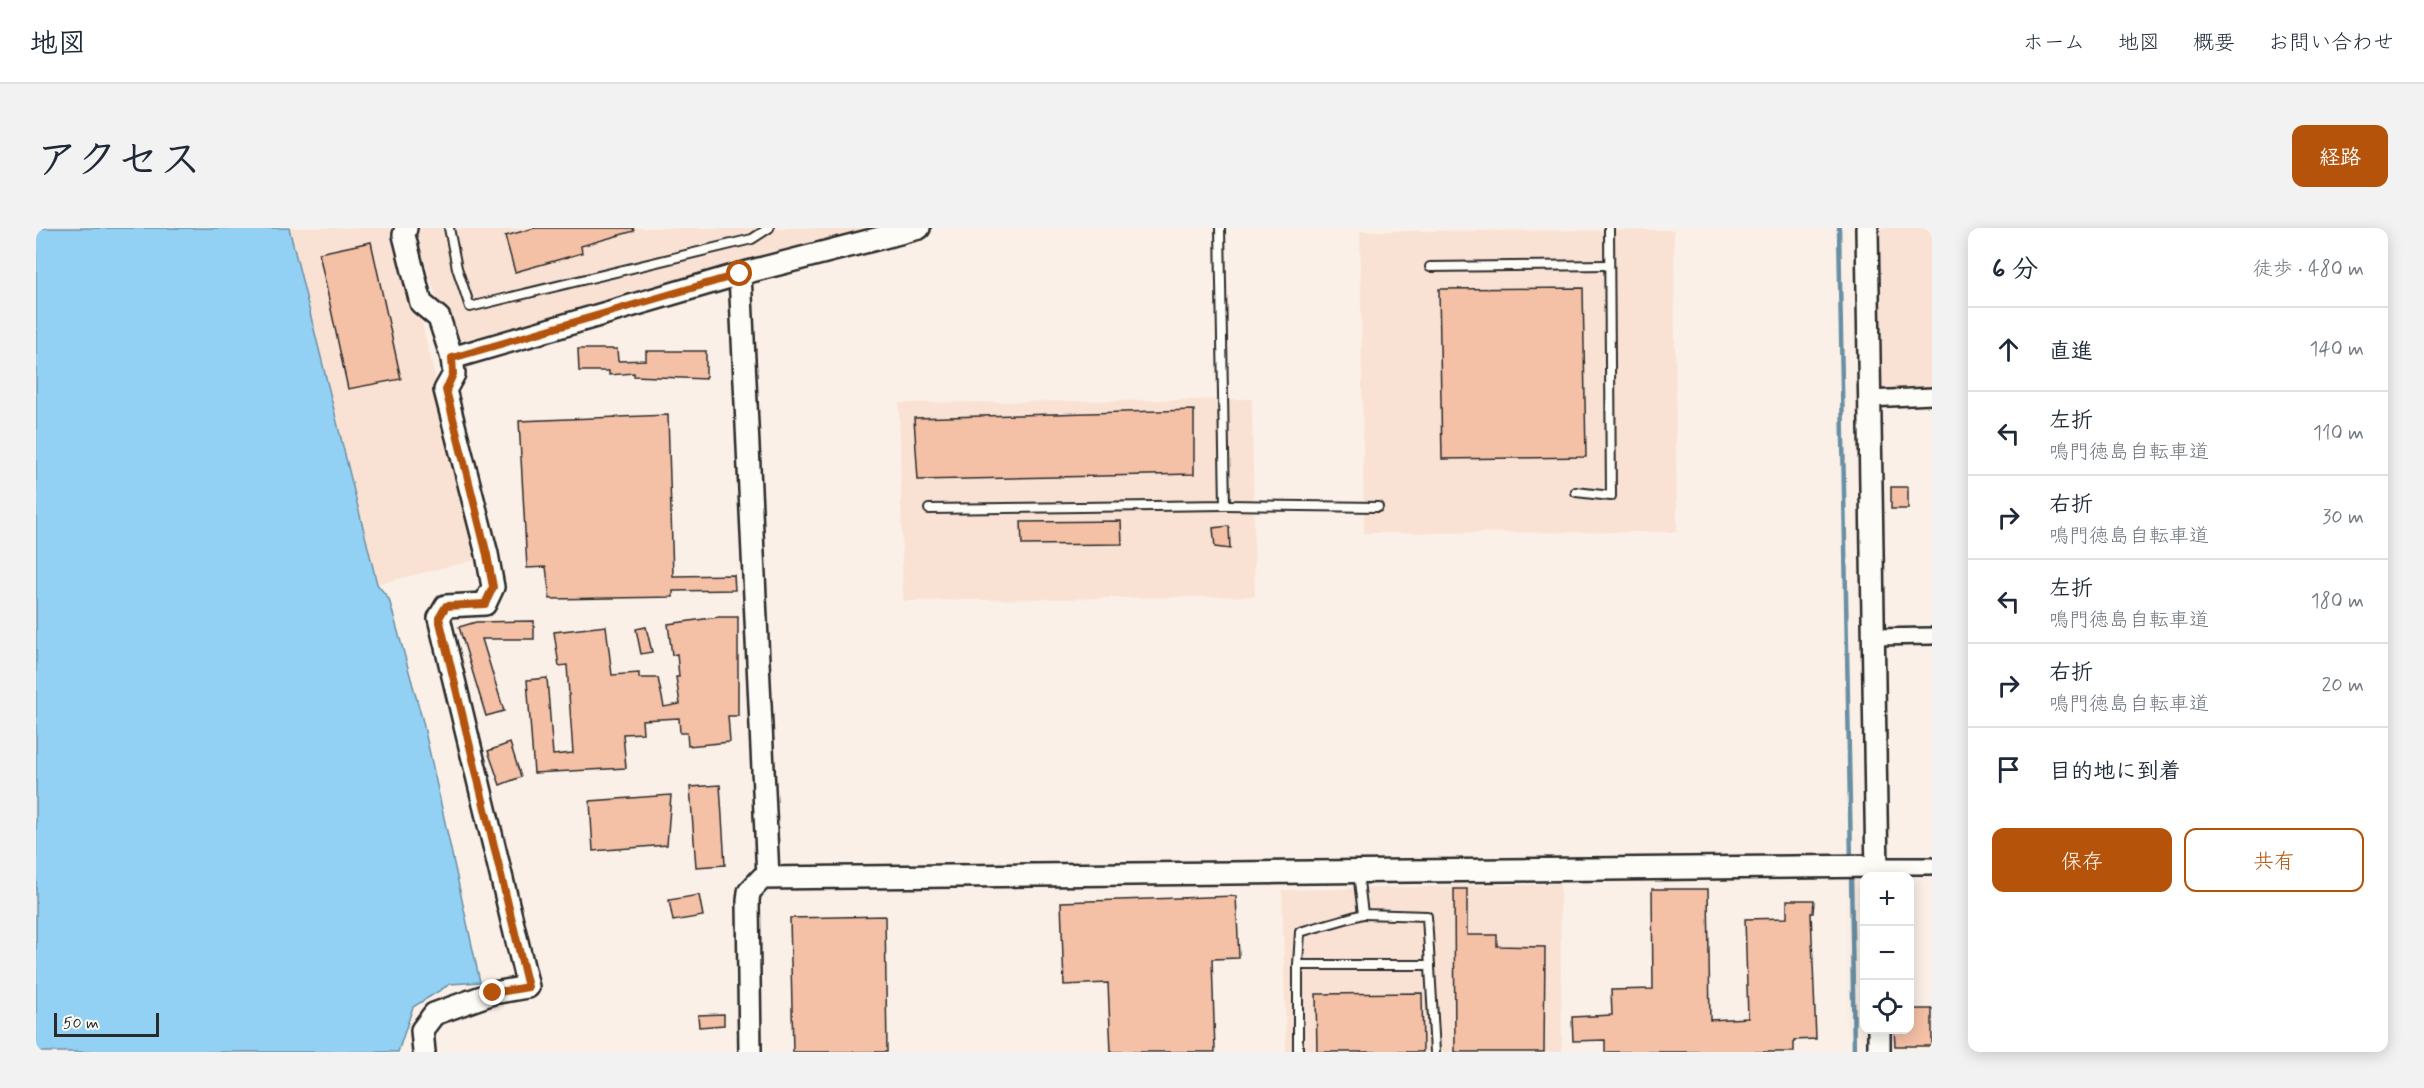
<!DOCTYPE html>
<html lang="ja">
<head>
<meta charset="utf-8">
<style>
	:root { --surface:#fff; --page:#f2f2f3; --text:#1f2937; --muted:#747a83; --line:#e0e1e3; --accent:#b45309 }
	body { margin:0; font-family:Mynerve,"Klee One",sans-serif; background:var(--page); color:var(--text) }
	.controls { position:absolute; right:18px; bottom:18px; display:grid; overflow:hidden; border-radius:12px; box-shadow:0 3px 15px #0003 }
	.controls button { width:54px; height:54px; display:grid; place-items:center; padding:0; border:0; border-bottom:2px solid var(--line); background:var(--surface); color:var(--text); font:30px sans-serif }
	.scale { position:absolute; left:18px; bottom:15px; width:105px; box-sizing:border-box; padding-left:6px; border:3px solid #2b2b2b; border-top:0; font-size:16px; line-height:21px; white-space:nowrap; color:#2b2b2b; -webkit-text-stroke:4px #fdfcf7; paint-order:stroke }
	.stop { position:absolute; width:18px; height:18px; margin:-14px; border:4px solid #b45309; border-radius:50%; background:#fff }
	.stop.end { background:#b45309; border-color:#fff; box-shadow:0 2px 6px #0008 }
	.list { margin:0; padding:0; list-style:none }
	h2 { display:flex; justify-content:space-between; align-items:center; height:78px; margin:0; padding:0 24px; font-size:26px }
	h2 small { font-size:20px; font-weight:400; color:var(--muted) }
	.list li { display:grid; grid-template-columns:39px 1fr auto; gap:18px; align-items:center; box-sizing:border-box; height:84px; padding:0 24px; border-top:2px solid var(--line) }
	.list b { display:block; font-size:22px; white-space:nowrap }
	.list p { margin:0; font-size:20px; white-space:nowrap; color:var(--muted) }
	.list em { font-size:20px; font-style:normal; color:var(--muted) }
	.actions { display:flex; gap:12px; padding:18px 24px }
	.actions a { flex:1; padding:14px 0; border:2px solid var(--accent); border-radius:12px; text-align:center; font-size:21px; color:var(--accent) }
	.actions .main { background:var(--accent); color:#fff }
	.icon { flex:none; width:33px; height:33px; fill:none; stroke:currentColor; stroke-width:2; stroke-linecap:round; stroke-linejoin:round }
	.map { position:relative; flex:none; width:1896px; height:824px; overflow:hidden; border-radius:12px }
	header { display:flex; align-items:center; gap:36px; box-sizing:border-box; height:84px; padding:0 30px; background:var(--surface); border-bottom:2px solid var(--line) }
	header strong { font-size:28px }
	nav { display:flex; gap:33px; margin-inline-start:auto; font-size:21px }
	.intro { display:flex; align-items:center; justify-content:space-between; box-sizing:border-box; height:144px; padding:0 36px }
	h1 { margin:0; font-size:42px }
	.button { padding:15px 27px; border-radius:12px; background:var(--accent); color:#fff; font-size:21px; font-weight:700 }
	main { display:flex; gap:36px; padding:0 36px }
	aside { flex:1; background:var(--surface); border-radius:12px; box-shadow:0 3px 15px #0003 }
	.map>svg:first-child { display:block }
	.built { fill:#f9e2d4 }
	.water { fill:#93d1f4; stroke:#698fa4; stroke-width:1.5 }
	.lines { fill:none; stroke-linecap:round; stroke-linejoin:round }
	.stream { stroke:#698fa4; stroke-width:4.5 }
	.building { fill:#f4c0a6; stroke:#2b2b2b; stroke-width:1.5 }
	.lane-casing { stroke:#2b2b2b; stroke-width:12 }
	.street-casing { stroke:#2b2b2b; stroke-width:20 }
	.secondary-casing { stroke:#2b2b2b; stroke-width:26 }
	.lane { stroke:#fdfcf7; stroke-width:8 }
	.street { stroke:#fdfcf7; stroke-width:15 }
	.secondary { stroke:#fdfcf7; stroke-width:21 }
	.route { stroke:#b45309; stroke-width:8 }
</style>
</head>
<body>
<header>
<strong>地図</strong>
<nav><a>ホーム</a><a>地図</a><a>概要</a><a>お問い合わせ</a></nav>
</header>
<div class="intro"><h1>アクセス</h1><a class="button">経路</a></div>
<main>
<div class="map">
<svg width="1896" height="824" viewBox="0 0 1896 824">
	<rect width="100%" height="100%" fill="#fbf0e7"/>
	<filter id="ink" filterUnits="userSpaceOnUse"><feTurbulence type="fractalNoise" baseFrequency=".0167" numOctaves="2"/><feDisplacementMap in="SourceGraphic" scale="12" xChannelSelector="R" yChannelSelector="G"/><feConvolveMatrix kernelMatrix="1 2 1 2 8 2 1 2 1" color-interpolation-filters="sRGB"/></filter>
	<g filter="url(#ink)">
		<!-- built -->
		<g class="built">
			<polygon points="253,0 365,0 366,14 444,331 341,356"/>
			<polygon points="379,0 864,0 416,115 378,4"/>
			<polygon points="1841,0 1896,0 1896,160 1847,162"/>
			<polygon points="1638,2 1641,304 1328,305 1324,3"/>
			<polygon points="1216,171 1219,368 867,373 863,175"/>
			<polygon points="1524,656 1526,824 1250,824 1246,662"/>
		</g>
		<!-- water -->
		<polygon class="water" points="0,0 253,0 341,356 353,371 387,494 444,754 414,756 377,779 362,824 0,824"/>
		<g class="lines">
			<!-- stream -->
			<g class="stream">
				<polyline points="1803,0 1815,632"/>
				<polyline points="1815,644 1818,824"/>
			</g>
		</g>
		<!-- building -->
		<g class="building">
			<polygon points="499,0 597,0 598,3 545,18 546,25 479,44 469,8"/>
			<polygon points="335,14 365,151 312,161 283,25"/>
			<polygon points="1547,60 1550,229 1406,231 1403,61"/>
			<polygon points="542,121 581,121 582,133 610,132 610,123 670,123 670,151 598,148 598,145 573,147 573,143 543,143"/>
			<polygon points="1158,182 1158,246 882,252 878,190"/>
			<polygon points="632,187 637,348 698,347 699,362 637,363 637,369 514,371 510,339 491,340 483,193"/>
			<rect x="1855" y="259" width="17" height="22"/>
			<polygon points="1085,293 1086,316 986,317 985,294"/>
			<polygon points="1193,298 1194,321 1179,319 1177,300"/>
			<polygon points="683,389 702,389 702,488 692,488 694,514 652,518 651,505 644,505 643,490 606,492 607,505 587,506 590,540 498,545 491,452 511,450 517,527 537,525 531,437 523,438 518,404 570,398 576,447 603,445 603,450 622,450 628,479 644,476 640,449 643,449 641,426 636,427 632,396"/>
			<polygon points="498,393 498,411 446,411 468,483 450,488 423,399 440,394"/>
			<polygon points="610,399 616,424 605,426 600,401"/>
			<polygon points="474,515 485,549 464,557 452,523"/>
			<polygon points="684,557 689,637 660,639 654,559"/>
			<polygon points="635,567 631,617 557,623 554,573"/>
			<polygon points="1418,661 1431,661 1431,707 1461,707 1461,718 1509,719 1508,824 1419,824"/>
			<polygon points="1616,661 1672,661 1674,792 1712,790 1709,691 1751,690 1751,672 1778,672 1777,685 1775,685 1780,811 1758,812 1758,824 1569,824 1569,812 1537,813 1536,789 1576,787 1575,762 1617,761"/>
			<polygon points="663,667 667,688 637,693 633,672"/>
			<polygon points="1200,668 1203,730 1176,731 1179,824 1075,824 1072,755 1028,757 1025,674"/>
			<polygon points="849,688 851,824 757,824 754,690"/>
			<polygon points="1386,765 1387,824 1281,824 1280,766"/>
			<polygon points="1874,781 1896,781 1896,818 1859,818 1858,801 1874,801"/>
			<polygon points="688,786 688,797 663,799 662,787"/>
		</g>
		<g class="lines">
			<defs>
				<g id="lane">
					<polyline points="413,0 421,40 434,79 716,11 733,0"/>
					<polyline points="1394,39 1573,37"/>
					<polyline points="1540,264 1575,268 1573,0"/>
					<polyline points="1189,277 1342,279"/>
					<polyline points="893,281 1189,277 1184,0"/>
					<polyline points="1322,645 1327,686 1391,688 1399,824"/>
					<polyline points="1327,686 1264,704 1262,737 1394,737"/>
					<polyline points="1262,824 1262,737"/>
				</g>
				<g id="street">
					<polyline points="1833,171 1896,168"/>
					<polyline points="1836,409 1896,408"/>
					<polyline points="1841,638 1896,638"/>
				</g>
				<g id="secondary">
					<polyline points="370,0 368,7 385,75 403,90 416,130 418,146 409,162 451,326 457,359 449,376 410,378 403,390 492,759 457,765 398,786 386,802 388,824"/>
					<polyline points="1831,0 1841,648"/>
					<polyline points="704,46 732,649"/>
					<polyline points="416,130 704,46 883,0"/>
					<polyline points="1843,802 1843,824"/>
					<polyline points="714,824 712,673 713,664 726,650 1841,638"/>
				</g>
			</defs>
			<!-- lane casing -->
			<use href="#lane" class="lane-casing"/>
			<!-- street casing -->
			<use href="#street" class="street-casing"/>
			<!-- secondary casing -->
			<use href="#secondary" class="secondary-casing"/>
			<!-- lane -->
			<use href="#lane" class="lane"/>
			<!-- street -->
			<use href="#street" class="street"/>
			<!-- secondary -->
			<use href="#secondary" class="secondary"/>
		</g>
	</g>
	<g class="lines" filter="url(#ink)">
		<!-- route -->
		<polyline class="route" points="457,765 492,759 403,390 410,378 449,376 457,359 451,327 410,162 417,146 416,130 704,46"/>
	</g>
</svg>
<div class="controls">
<button>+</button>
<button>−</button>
<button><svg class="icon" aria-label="locate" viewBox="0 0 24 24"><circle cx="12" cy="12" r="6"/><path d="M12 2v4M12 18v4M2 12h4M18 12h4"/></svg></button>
</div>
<div class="scale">50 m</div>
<div class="stop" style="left:704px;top:46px"></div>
<div class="stop end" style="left:457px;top:765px"></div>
</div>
<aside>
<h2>6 分<small>徒歩 · 480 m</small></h2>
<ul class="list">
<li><svg class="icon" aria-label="ahead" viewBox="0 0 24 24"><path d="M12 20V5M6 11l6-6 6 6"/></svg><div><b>直進</b></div><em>140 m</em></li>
<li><svg class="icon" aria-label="left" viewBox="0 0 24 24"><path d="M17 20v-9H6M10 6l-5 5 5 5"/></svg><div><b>左折</b><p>鳴門徳島自転車道</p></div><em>110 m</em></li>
<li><svg class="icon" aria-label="right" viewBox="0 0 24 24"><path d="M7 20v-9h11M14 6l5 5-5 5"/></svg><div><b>右折</b><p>鳴門徳島自転車道</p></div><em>30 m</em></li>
<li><svg class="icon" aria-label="left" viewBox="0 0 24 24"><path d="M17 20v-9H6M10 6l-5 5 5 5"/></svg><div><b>左折</b><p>鳴門徳島自転車道</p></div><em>180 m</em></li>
<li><svg class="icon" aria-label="right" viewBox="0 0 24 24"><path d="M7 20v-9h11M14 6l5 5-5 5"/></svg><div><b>右折</b><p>鳴門徳島自転車道</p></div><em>20 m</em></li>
<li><svg class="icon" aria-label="arrive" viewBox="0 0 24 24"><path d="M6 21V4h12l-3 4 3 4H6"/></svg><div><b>目的地に到着</b></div></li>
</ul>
<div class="actions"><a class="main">保存</a><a>共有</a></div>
</aside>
</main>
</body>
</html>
